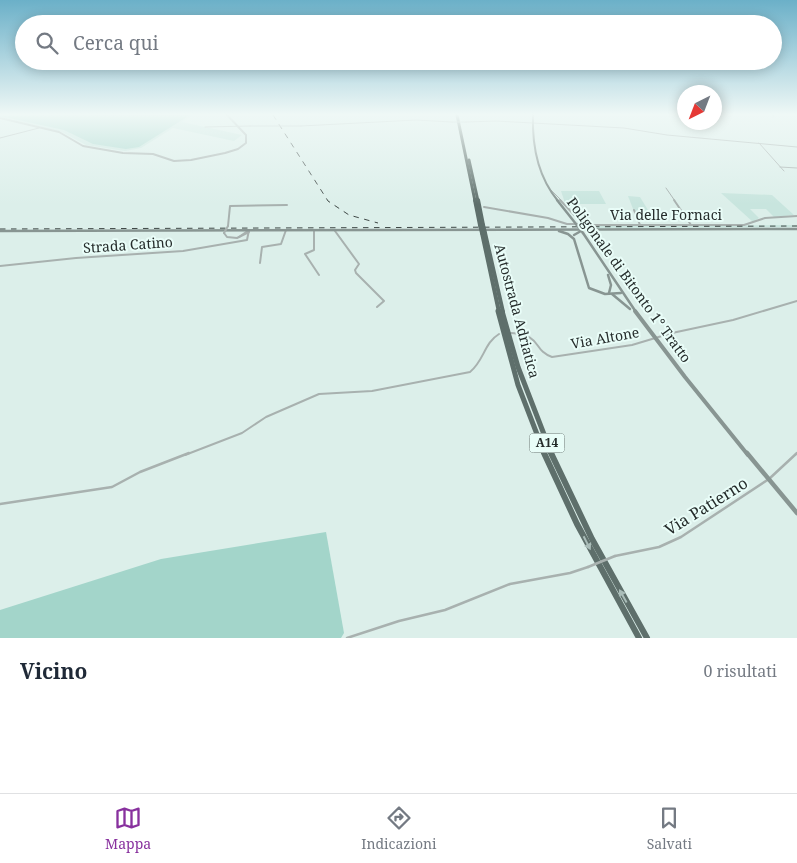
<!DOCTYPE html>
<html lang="it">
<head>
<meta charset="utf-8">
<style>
	:root { --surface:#fff; --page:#f2f2f3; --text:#1f2937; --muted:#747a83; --line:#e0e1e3; --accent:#88319e }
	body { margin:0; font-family:"Noto Serif",serif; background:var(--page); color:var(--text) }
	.compass { position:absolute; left:677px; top:85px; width:45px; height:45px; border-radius:50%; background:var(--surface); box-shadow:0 2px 12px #0003; rotate:222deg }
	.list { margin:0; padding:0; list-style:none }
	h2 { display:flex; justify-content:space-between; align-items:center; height:65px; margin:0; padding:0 20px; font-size:21px }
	h2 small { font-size:16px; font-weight:400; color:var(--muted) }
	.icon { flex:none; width:28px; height:28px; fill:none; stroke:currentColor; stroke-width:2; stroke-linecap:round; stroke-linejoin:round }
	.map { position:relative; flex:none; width:797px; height:638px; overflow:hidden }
	.search { position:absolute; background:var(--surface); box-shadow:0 2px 12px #0003; left:15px; right:15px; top:15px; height:55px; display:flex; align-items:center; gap:12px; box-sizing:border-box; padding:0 18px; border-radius:28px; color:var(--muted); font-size:19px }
	.sheet { height:155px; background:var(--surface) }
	nav { display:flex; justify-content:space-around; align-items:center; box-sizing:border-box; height:70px; border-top:1px solid var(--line); background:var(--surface); font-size:14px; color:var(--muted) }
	nav a { display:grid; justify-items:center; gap:2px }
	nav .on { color:var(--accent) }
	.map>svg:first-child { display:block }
	.built { fill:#c8e5de }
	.green { fill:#a3d5ca }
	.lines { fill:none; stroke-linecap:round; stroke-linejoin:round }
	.minor-far2 { stroke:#a8b1af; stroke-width:1 }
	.minor-far1 { stroke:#a8b1af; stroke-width:2 }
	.minor { stroke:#a8b1af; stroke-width:2.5 }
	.tertiary { stroke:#a8b1af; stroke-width:2 }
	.secondary-far3 { stroke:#889592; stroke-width:2 }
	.secondary-far2 { stroke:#889592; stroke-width:2.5 }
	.secondary-far1 { stroke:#889592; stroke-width:4 }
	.secondary { stroke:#889592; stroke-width:4.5 }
	.motorway-far3 { stroke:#5e6f6b; stroke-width:3 }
	.motorway-far2 { stroke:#5e6f6b; stroke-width:4 }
	.motorway-far1 { stroke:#5e6f6b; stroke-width:5 }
	.motorway { stroke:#5e6f6b; stroke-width:6 }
	.rail { stroke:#3f4846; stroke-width:1; stroke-dasharray:5.5 5.5; stroke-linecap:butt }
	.minor-bridge-far2 { stroke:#a8b1af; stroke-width:1 }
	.minor-bridge-far1 { stroke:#a8b1af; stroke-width:2 }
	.minor-bridge { stroke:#a8b1af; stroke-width:2.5 }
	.secondary-bridge { stroke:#889592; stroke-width:2.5 }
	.motorway-bridge { stroke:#5e6f6b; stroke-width:4 }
	.oneway { fill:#aabdb9 }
	.labels { text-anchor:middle; stroke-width:4; stroke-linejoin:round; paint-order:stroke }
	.shield { fill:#e9fdf8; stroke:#606b68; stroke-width:1 }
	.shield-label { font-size:12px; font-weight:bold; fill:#252c2b }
	.street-label { font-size:14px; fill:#252c2b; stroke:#e9fdf8 }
	.near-street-label { font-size:16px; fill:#252c2b; stroke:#e9fdf8 }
</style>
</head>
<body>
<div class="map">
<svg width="797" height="638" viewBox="0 0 797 638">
	<rect width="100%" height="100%" fill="#dcefea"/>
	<!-- built -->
	<g class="built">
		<polygon points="0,115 193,115 182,122 242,135 234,141 173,128 141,148 125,151 86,145 62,132 0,117"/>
		<polygon points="561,191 599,191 606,204 568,204 565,203"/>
		<polygon points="721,193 772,195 794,215 774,217 766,209 750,209 759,218 753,222"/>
		<polygon points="628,196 640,197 651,215 635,214"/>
		<polygon points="797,225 797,227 581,228 580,226"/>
	</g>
	<!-- green -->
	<g class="green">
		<polygon points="190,115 139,147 126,149 93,144 64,130 0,116"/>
		<polygon points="326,532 344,633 341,638 0,638 0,610 161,559"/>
	</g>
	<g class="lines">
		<!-- minor-far2 -->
		<g class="minor-far2">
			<polyline points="773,115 773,117"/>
			<polyline points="466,122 496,121 624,128 667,135 797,147"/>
			<polyline points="301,126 416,120 452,122"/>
			<polyline points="205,127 250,126"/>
			<polyline points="0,138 39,128"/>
			<polyline points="759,143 784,171"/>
			<polyline points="780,167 797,168"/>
			<polyline points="666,188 675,201"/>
			<polyline points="551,190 562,201"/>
		</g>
		<!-- minor-far1 -->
		<g class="minor-far1">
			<polyline points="560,200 581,222 593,225 744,225 765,218 797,216"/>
			<polyline points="674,200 691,225"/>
			<polyline points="484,207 548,218 567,224 583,224"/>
			<polyline points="634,210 640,225"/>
			<polyline points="228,226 230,206 287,205"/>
			<polyline points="314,230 314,250 305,254 319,275"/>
			<polyline points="335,231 359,264 355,270 356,273 384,301 377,307"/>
			<polyline points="224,233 227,237 237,238 249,232"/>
			<polyline points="260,263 262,247 281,244 286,230"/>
			<polyline points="0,266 76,258 183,251 247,240 249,230 239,237"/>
			<path d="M511,333C543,335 532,350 552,357L632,345L672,333L733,320L797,301"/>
			<path d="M185,455L242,433L266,417L319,394L372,391L470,372C484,361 484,343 499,334"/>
			<polyline points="795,455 797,453"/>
		</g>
		<!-- minor -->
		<g class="minor">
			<polyline points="0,504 112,487 140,472 189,453"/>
			<polyline points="615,556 659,547 681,537 769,479 797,453"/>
			<polyline points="347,638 399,621 445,610 510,584 570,573 588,567"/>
		</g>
		<!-- tertiary -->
		<polyline class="tertiary" points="0,118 59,132 83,146 123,153 153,154 174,161 191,160 225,153 238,149 246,143 246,135 227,115"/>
		<!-- secondary-far3 -->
		<path class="secondary-far3" d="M533,115C532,146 538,177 558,201"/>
		<!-- secondary-far2 -->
		<g class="secondary-far2">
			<polyline points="557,200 576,224"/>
			<polyline points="0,231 797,229"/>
			<polyline points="559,231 568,234 574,239 589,288 605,294 621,293"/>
			<polyline points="583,233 636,312"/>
			<polyline points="574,235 581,231"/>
			<polyline points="608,275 611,285 609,293"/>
			<polyline points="612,294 630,309"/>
		</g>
		<!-- secondary-far1 -->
		<polyline class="secondary-far1" points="635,311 685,377 748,455"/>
		<!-- secondary -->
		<polyline class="secondary" points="747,453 797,513"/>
		<!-- motorway-far3 -->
		<g class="motorway-far3">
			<polyline points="457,115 475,201"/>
			<polyline points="469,160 478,201"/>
		</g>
		<!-- motorway-far2 -->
		<g class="motorway-far2">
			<polyline points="475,200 480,225"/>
			<polyline points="478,200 483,225"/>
			<polyline points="482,233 499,312"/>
			<polyline points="485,233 503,312"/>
		</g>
		<!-- motorway-far1 -->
		<g class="motorway-far1">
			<polyline points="498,311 518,385 545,455"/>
			<polyline points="502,311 518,367 552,455"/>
		</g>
		<!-- motorway -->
		<g class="motorway">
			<polyline points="544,453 577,524 639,638"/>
			<polyline points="551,453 592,539 647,638"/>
		</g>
		<!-- rail -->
		<g class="rail">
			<polyline points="273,115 328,201 349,215 378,223"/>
			<polyline points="0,229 797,226"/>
		</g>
		<!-- minor-bridge-far2 -->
		<g class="minor-bridge-far2">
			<polyline points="452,122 466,122"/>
			<polyline points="250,126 301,126"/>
		</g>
		<!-- minor-bridge-far1 -->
		<polyline class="minor-bridge-far1" points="224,233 228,226"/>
		<!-- minor-bridge -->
		<polyline class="minor-bridge" points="588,567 615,556"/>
		<!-- secondary-bridge -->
		<polyline class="secondary-bridge" points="576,224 583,233"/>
		<!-- motorway-bridge -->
		<g class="motorway-bridge">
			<polyline points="480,225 482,233"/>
			<polyline points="483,225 485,233"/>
		</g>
	</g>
	<!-- one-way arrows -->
	<defs><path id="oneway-solid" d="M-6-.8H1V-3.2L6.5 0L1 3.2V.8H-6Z" transform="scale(1.25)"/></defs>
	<g class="oneway">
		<use href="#oneway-solid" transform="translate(587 543) rotate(63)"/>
		<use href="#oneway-solid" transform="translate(623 596) rotate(-119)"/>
	</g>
	<!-- sky -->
	<linearGradient id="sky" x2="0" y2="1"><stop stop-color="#6bb0c8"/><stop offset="0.56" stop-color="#eff8f6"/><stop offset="1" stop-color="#eff8f6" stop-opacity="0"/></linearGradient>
	<rect width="797" height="204" fill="url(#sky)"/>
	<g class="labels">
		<!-- shield labels -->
		<rect class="shield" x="529.5" y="433.5" width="35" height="19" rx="4"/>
		<g class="shield-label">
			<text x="547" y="447">A14</text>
		</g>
		<!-- street labels -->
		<g class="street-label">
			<text x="666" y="220">Via delle Fornaci</text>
			<text transform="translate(128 245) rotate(-4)" y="5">Strada Catino</text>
			<text transform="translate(629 280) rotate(54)" y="5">Poligonale di Bitonto 1° Tratto</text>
			<text transform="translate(517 311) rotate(75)" y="5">Autostrada Adriatica</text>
			<text transform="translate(605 338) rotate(-10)" y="5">Via Altone</text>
		</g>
		<!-- near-street labels -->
		<g class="near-street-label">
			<text transform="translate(706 506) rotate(-32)" y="6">Via Patierno</text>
		</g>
	</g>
</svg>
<svg class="compass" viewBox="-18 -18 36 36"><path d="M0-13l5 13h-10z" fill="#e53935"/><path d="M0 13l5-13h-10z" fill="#747a83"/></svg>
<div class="search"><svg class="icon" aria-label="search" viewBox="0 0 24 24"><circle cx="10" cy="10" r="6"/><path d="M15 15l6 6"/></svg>Cerca qui</div>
</div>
<section class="sheet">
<h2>Vicino<small>0 risultati</small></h2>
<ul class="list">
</ul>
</section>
<nav>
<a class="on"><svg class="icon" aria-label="map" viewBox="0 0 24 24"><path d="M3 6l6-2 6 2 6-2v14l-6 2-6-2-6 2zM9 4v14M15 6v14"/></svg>Mappa</a>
<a><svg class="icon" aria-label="directions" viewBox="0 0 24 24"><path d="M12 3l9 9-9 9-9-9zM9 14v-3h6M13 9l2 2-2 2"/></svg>Indicazioni</a>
<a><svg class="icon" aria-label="saved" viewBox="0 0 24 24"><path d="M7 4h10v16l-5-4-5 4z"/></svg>Salvati</a>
</nav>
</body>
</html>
